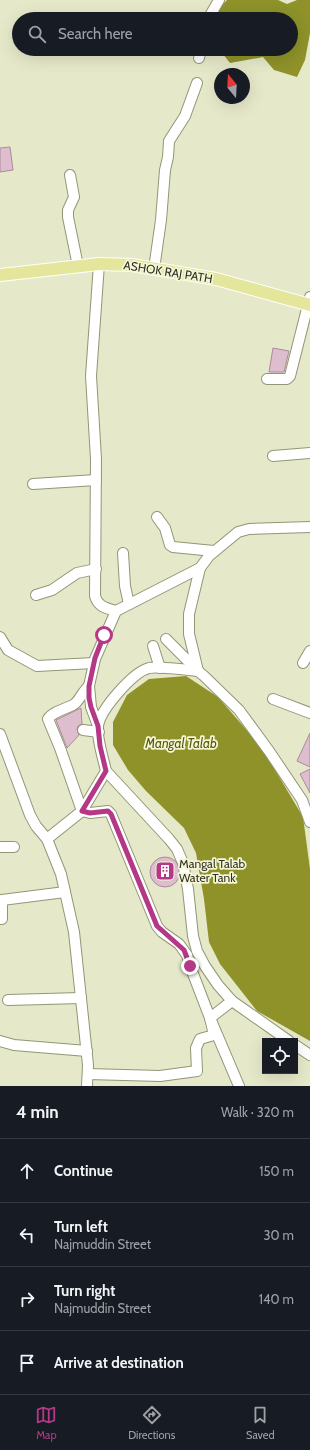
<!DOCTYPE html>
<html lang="en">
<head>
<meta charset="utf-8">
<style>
	:root { --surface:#171b24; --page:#20242c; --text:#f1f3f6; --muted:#9ea1a6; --line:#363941; --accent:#b53887 }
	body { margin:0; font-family:Cabin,sans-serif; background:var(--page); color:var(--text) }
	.controls { position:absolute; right:12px; bottom:12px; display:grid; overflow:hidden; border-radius:0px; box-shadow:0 4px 16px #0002 }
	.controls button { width:36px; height:36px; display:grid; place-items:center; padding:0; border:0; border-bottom:1px solid var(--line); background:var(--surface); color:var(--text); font:20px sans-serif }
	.compass { position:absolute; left:214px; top:68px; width:36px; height:36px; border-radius:50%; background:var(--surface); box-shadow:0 4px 16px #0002; rotate:342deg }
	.stop { position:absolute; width:12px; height:12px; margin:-9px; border:3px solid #b53887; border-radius:50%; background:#fff }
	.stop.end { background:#b53887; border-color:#fff; box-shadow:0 1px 4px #0008 }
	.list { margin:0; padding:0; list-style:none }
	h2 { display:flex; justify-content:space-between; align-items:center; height:52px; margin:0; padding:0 16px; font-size:17px }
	h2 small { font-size:13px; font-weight:400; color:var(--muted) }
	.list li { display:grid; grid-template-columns:26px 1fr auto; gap:12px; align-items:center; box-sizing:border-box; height:64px; padding:0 16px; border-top:1px solid var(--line) }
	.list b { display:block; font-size:15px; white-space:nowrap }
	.list p { margin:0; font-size:13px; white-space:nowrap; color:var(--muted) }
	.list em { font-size:13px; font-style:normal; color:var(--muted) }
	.icon { flex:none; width:22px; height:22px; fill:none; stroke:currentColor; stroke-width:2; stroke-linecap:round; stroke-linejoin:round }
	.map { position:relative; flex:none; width:310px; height:1086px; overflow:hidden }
	.search { position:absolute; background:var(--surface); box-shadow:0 4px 16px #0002; left:12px; right:12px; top:12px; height:44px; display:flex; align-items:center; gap:10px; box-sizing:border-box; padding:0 14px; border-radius:22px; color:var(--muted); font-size:15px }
	.sheet { height:308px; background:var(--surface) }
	nav { display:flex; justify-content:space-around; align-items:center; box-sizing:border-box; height:56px; border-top:1px solid var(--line); background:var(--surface); font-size:11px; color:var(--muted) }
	nav a { display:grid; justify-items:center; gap:2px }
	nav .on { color:var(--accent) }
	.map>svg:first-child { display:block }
	.water { fill:#8e9229 }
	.building { fill:#debdce; stroke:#a98b9b }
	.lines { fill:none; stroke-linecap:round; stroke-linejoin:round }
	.minor-casing { stroke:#939577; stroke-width:12 }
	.major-casing { stroke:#fff; stroke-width:14 }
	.minor { stroke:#fff; stroke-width:10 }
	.major { stroke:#e3e69b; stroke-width:12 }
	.route { stroke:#b53887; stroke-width:5 }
	.labels { text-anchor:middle; stroke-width:3.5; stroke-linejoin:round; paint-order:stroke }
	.street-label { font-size:12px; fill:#303125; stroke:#f4f6d6 }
	.poi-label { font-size:12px; fill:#303125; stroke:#f4f6d6; text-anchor:start }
	.water-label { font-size:13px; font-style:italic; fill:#55580b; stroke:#f4f6d6 }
</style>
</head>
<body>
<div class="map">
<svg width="310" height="1086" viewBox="0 0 310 1086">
	<rect width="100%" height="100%" fill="#e6e9c9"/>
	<!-- water -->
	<g class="water">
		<polygon points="227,0 278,0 287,4 297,0 310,0 310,33 305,60 297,77 274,70 263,57 230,63 219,49 291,49 291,19 213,19 214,13"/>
		<polygon points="186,676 218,697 262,748 303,817 310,869 310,1041 257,1011 220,964 209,942 204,899 196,853 184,828 146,791 128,770 113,745 113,722 127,695 149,679"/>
	</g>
	<!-- building -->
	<g class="building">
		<polygon points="10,147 13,170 0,172 0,148"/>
		<polygon points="273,348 289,351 284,372 269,372"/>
		<polygon points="81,708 82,724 78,726 77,729 79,735 67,748 56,720"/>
		<polygon points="310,733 310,767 297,761"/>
		<polygon points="310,769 310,793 300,774"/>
		<circle cx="165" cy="872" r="15"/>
	</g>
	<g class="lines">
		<defs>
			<g id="minor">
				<polyline points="208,19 219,0"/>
				<polyline points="199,58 201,49"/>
				<polyline points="70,175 74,197 68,210 68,217 78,266"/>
				<path d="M99,264L91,376L96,459L95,596C98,607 106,608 116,611"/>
				<polyline points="154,269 161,220 165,170 168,157 169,141 185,116 197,83"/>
				<polyline points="267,379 287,379 290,376 310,297"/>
				<polyline points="273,456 310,453"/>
				<polyline points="33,484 96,480"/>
				<polyline points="157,517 165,528 170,545 173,547 214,551"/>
				<polyline points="123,553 125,586 129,604"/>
				<polyline points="36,595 52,590 77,573 96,569"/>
				<polyline points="0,637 8,650 37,666 94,663"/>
				<polyline points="166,639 198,671"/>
				<polyline points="153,646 160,668"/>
				<polyline points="303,663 310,651"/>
				<polyline points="198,671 189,634 189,614 200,568 209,556 238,532 249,529 310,527"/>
				<polyline points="273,699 310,713"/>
				<polyline points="98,726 91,707 89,686 95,659 116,611 200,568"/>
				<polyline points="83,730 99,732"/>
				<polyline points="0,734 30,815 36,826 47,839 61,874 74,932 88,1065 87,1086"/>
				<polyline points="106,771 169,839 177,849 183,863 188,889 193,936 197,951 205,966 218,985 232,1001 289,1041"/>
				<polyline points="82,811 90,813 108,811 111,814 157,926 162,932 179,944 187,955 190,966 210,1018 239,1086"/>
				<path d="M82,811L60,748L48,719C52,712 65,709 73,705C79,702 82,692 89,686"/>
				<path d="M47,839L82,811L106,771C104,761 96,736 98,726C100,710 133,672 149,668C158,666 188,670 198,671L204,676L239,710L269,751L302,800L310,822"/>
				<polyline points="0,847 14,847"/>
				<polyline points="0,919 2,919 2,900 65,892"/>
				<polyline points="8,1000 81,998"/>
				<polyline points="0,1041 14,1045 87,1051"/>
				<polyline points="295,1045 310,1055"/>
				<polyline points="88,1074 160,1076 197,1071 196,1048 200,1039 214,1035 210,1018 232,1001"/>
			</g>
			<polyline id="major" points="0,275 99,264 132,265 216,279 310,305"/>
		</defs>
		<!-- minor casing -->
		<use href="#minor" class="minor-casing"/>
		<!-- major casing -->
		<use href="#major" class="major-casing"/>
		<!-- minor -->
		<use href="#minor" class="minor"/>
		<!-- major -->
		<use href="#major" class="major"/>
	</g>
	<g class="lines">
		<!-- route -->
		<polyline class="route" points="104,635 95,658 89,686 89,698 91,707 98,726 100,746 106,771 82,811 90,813 108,811 111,814 157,926 184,950 190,966"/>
	</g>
	<!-- icons -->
	<defs>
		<symbol id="building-square" viewBox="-11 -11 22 22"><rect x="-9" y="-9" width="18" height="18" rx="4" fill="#b53887" stroke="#f4f6d6"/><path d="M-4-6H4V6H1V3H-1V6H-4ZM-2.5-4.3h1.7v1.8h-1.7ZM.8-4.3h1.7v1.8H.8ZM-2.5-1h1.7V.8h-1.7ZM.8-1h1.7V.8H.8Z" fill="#fff"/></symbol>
	</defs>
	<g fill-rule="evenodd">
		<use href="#building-square" x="154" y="860" width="22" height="22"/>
	</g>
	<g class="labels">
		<!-- street labels -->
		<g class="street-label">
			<text transform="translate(168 272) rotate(9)" y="4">ASHOK RAJ PATH</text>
		</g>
		<!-- poi labels -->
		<g class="poi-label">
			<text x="179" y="868">Mangal Talab<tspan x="179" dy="14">Water Tank</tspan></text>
		</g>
		<!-- water labels -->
		<g class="water-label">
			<text x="181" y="748">Mangal Talab</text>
		</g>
	</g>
</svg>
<div class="controls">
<button><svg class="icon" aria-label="locate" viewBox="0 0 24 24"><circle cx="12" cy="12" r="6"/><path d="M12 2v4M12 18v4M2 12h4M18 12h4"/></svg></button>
</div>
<svg class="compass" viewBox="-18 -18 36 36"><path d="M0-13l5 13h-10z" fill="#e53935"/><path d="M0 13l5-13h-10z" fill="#9ea1a6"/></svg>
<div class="stop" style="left:104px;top:635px"></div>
<div class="stop end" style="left:190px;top:966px"></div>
<div class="search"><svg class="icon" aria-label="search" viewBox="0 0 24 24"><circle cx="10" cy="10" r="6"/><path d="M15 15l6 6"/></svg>Search here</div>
</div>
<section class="sheet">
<h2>4 min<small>Walk · 320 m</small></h2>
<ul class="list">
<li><svg class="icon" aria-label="ahead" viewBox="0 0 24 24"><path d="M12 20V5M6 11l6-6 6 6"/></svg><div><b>Continue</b></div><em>150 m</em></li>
<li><svg class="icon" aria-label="left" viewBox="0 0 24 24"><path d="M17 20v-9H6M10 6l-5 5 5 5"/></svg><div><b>Turn left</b><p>Najmuddin Street</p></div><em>30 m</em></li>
<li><svg class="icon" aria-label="right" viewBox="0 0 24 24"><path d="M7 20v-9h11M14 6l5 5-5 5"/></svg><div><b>Turn right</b><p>Najmuddin Street</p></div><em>140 m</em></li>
<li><svg class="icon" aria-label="arrive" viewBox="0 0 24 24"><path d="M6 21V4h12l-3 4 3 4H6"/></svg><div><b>Arrive at destination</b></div></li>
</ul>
</section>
<nav>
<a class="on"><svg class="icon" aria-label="map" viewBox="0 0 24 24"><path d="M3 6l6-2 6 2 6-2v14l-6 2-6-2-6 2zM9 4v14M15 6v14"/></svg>Map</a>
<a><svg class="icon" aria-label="directions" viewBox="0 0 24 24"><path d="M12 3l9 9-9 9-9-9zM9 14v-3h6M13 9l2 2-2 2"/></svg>Directions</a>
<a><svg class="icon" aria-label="saved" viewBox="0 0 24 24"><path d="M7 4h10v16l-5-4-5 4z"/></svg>Saved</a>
</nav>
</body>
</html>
